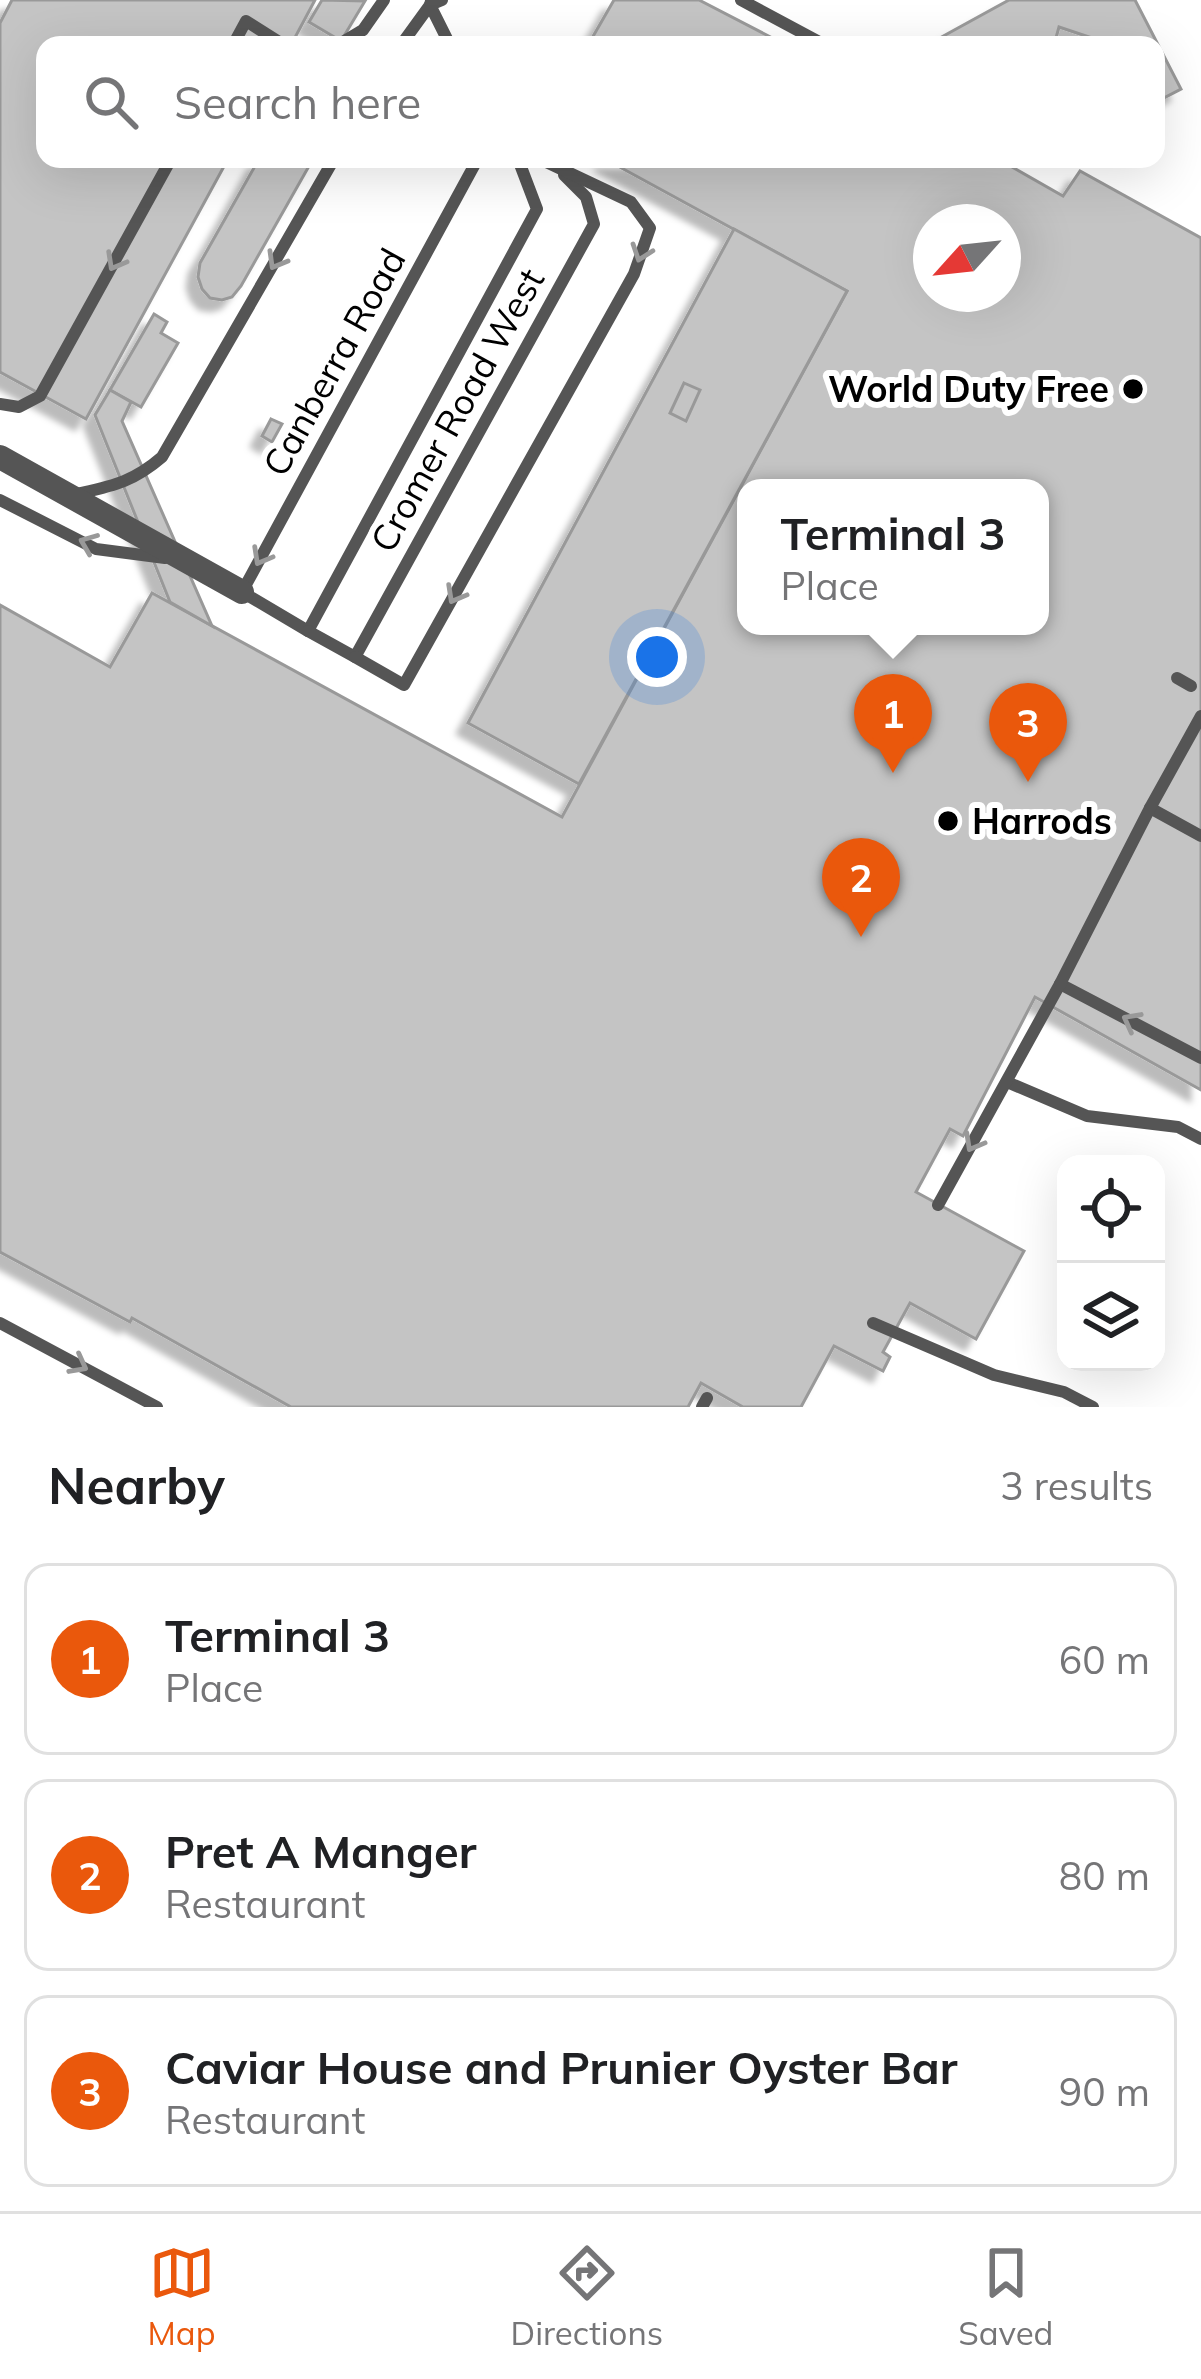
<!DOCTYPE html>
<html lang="en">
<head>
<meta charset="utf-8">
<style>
	:root { --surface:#fff; --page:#f6f6f6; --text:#202124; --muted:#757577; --line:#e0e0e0; --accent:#ea580c }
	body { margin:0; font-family:Mulish,sans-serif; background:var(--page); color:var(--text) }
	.controls { position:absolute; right:36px; bottom:36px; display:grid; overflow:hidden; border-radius:24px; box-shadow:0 12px 48px #0002 }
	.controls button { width:108px; height:108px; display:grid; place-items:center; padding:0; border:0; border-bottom:3px solid var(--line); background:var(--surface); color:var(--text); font:60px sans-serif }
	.compass { position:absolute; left:913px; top:204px; width:108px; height:108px; border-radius:50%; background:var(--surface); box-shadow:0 12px 48px #0002; rotate:243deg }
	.you { position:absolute; left:657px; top:657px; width:42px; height:42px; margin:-30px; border:9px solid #fff; border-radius:50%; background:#1a73e8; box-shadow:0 0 0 18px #1a73e833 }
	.badge { display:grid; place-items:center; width:78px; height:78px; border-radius:50%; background:var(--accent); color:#fff; font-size:39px; font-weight:700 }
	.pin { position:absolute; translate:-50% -99px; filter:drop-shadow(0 3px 6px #0008) }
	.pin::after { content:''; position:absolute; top:63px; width:42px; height:36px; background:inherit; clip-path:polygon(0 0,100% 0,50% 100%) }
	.popup { position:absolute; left:737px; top:479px; width:312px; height:156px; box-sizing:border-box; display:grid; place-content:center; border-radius:24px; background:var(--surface); filter:drop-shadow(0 3px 9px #0005); font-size:39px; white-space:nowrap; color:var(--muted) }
	.popup b { font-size:45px; color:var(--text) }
	.popup::after { content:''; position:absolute; left:50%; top:100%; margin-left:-24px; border:24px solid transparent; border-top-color:var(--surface) }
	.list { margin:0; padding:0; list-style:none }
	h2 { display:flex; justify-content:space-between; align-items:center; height:156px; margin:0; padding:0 48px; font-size:51px }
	h2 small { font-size:39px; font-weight:400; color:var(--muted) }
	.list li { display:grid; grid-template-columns:78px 1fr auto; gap:36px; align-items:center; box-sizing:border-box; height:192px; margin:0 24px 24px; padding:0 24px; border:3px solid var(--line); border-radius:24px }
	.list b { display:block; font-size:45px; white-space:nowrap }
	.list p { margin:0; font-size:39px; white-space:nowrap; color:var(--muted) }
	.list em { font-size:39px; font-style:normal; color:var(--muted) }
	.icon { flex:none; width:66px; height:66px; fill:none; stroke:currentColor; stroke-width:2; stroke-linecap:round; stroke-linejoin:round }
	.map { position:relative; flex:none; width:1201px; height:1407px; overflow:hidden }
	.search { position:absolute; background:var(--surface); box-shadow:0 12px 48px #0002; left:36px; right:36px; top:36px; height:132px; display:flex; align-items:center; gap:30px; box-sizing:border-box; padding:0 42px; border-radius:24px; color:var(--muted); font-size:45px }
	.sheet { height:804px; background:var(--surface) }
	nav { display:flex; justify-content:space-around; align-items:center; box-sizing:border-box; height:168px; border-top:3px solid var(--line); background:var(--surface); font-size:33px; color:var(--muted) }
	nav a { display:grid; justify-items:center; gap:6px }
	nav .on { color:var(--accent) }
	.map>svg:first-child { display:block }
	.building { fill:#c4c4c4; stroke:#999; stroke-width:3; fill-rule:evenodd; filter:url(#shadow) }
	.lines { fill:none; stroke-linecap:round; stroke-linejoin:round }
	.service { stroke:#555; stroke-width:12 }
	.minor { stroke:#555; stroke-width:24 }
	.oneway { stroke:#999 }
	.poi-dot { fill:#000; stroke:#fff; stroke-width:4.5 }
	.labels { text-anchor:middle; stroke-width:12; stroke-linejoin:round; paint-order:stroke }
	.street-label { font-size:36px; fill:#000; stroke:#fff }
	.poi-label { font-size:36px; font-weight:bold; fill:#000; stroke:#fff; text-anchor:end }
</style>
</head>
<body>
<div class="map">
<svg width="1201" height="1407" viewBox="0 0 1201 1407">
	<defs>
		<filter id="shadow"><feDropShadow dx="-11" dy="11" stdDeviation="3" flood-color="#0004"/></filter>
	</defs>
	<rect width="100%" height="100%" fill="#fff"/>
	<!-- building -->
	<g class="building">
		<polygon points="12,0 315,0 291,45 45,45 45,159 228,159 86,419 0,372 0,23"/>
		<polygon points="322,0 365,1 341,41 309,22"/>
		<polygon points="614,0 699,0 786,45 588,45"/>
		<polygon points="1009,0 1135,0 1181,89 1156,102 1156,45 1103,45 1104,42 1059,27 1054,45 927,45"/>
		<polygon points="259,159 313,159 241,286 232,297 222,300 210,298 202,289 198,277 200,263"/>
		<path d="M605,159H998L1063,196L1080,171L1201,238V1090L1035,997L963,1136L950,1129L916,1192L1024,1251L976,1339L910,1303L883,1352L890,1357L883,1371L834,1346L801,1407H743L701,1383L688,1407H291L132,1318L130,1322L0,1252V605L110,667L152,593L562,817L847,291ZM931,222H1003V294H931ZM746,488H1040V626H746Z"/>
		<polygon points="734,229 847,291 579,784 468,723"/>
		<polygon points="154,314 167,322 161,333 178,343 141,407 110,390"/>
		<polygon points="684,383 700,390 686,421 670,413"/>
		<polygon points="110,390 131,402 122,421 212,626 170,602 95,415"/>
		<polygon points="271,419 282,424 272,442 262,436"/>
	</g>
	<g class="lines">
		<!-- service -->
		<g class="service">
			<polyline points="741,0 825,45"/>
			<polyline points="431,1 430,5 450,45"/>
			<polyline points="233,45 246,21 284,45"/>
			<polyline points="338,45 363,30 384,0"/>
			<polyline points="401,45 430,5 442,0"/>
			<polyline points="474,159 475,164 242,592 308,631 537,209 518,159"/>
			<polyline points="0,404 19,407 40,396 171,159"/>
			<path d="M73,495C111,486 132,483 162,457L334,159"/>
			<polyline points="0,500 96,549 165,558"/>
			<polyline points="308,631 355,657 594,224 586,197 564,175"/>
			<polyline points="355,657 404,685 634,274 650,228 631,202 540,159"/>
			<polyline points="1177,678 1191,686"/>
			<polyline points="1150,808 1201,836"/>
			<polyline points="1060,984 1201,1058"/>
			<polyline points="1007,1082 1087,1116 1178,1127 1201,1139"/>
			<polyline points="938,1205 1060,984 1150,808 1201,716"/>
			<polyline points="0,1323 157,1407"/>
			<polyline points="873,1323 994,1375 1064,1392 1093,1407"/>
			<polyline points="702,1407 707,1398"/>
		</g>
		<!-- minor -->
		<polyline class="minor" points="0,457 242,592"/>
	</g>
	<!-- one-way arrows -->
	<defs><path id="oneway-chevron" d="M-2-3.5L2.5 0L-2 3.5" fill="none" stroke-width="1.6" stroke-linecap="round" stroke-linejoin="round" transform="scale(3)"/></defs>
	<g class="oneway">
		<use href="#oneway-chevron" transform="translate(641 253) rotate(109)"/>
		<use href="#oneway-chevron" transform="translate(276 261) rotate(120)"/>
		<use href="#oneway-chevron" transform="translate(115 262) rotate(119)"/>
		<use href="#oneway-chevron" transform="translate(88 543) rotate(-158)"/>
		<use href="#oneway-chevron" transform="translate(261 557) rotate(119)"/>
		<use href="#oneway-chevron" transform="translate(455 595) rotate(119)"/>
		<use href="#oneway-chevron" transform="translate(1131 1021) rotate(-152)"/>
		<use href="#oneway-chevron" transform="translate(973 1143) rotate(119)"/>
		<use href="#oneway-chevron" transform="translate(79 1365) rotate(28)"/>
	</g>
	<!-- markers -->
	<g class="poi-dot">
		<circle cx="1133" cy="389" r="12"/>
		<circle cx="948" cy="821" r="12"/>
	</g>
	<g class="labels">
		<!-- street labels -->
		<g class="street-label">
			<text transform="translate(334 362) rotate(-61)" y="13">Canberra Road</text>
			<text transform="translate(457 410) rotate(-61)" y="13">Cromer Road West</text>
		</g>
		<!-- poi labels -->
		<g class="poi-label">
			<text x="1109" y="402">World Duty Free</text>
			<text x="972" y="834" text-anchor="start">Harrods</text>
		</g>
	</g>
</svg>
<div class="controls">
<button><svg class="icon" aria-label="locate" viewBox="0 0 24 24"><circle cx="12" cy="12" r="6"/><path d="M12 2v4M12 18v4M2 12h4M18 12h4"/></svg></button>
<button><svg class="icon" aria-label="layers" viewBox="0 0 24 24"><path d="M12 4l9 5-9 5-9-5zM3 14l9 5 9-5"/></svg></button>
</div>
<svg class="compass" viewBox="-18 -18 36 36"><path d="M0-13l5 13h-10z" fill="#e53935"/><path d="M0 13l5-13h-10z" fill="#757577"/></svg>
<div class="you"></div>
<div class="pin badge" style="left:893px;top:773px">1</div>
<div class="popup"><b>Terminal 3</b>Place</div>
<div class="pin badge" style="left:861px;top:937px">2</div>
<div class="pin badge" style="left:1028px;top:782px">3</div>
<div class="search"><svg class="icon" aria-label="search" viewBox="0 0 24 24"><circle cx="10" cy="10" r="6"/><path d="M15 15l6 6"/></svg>Search here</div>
</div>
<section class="sheet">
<h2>Nearby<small>3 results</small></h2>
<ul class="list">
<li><span class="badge">1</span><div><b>Terminal 3</b><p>Place</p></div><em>60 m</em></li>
<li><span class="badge">2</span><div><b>Pret A Manger</b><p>Restaurant</p></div><em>80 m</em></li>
<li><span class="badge">3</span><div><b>Caviar House and Prunier Oyster Bar</b><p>Restaurant</p></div><em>90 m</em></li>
</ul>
</section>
<nav>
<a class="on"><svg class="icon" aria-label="map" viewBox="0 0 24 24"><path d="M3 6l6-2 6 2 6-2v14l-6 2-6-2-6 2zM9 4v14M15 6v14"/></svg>Map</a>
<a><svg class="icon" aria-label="directions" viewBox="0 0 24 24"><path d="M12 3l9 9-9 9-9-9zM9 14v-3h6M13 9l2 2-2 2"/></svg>Directions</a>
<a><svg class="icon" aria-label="saved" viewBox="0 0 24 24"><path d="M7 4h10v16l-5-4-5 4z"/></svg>Saved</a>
</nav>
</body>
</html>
